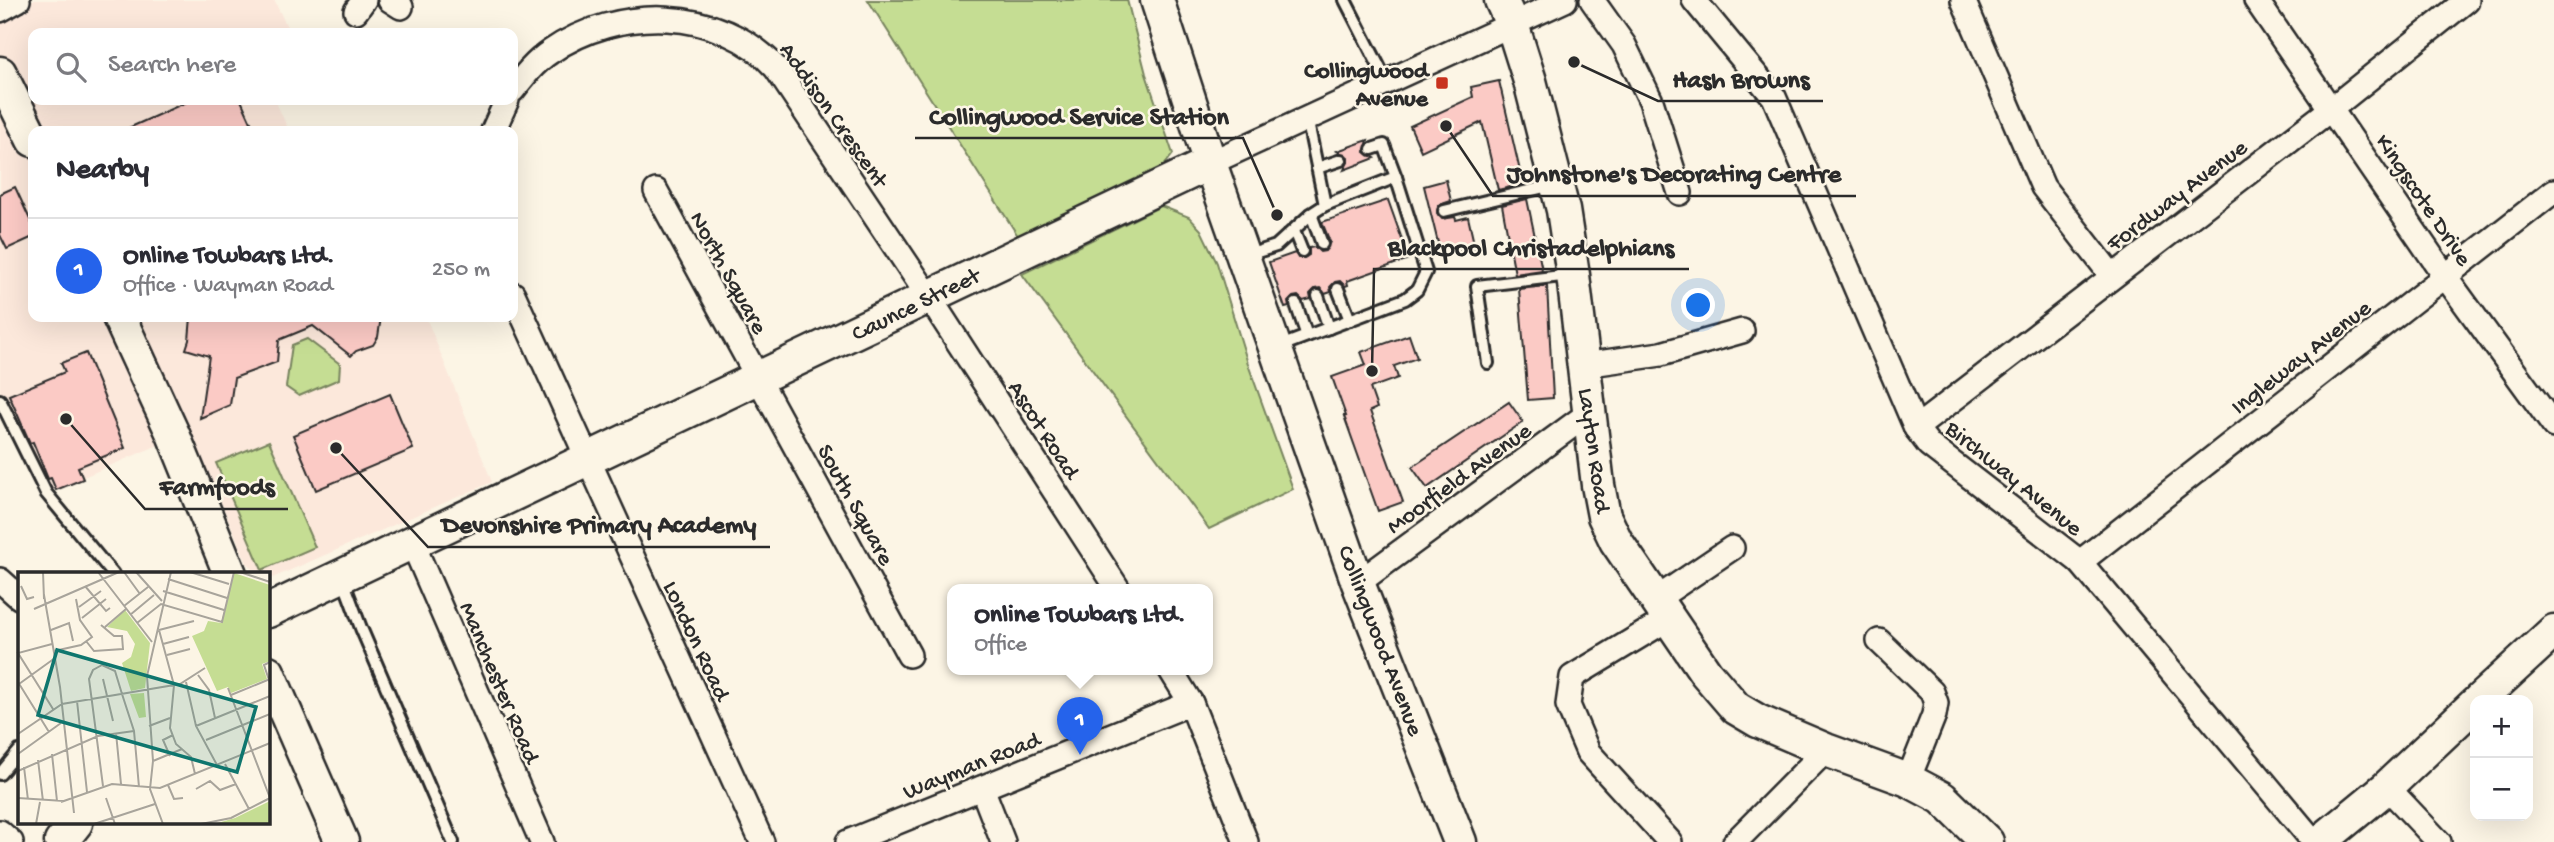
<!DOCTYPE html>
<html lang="en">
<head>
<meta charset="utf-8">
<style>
	:root { --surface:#fff; --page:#f2f2f3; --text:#2b2b33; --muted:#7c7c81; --line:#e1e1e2; --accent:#2563eb }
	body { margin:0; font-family:"Gochi Hand",sans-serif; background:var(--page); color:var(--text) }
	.controls { position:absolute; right:21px; bottom:21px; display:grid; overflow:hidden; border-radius:14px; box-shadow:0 7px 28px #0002 }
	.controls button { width:63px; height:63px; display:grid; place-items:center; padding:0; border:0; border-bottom:2px solid var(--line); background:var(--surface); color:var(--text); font:35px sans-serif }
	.you { position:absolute; left:1699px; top:306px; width:24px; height:24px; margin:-18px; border:5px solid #fff; border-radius:50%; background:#1a73e8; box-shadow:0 0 0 10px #1a73e833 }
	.badge { display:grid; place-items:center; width:46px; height:46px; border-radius:50%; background:var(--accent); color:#fff; font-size:23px; font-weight:700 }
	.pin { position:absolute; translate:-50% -58px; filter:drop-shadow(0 2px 4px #0008) }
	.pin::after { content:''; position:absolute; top:37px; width:24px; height:21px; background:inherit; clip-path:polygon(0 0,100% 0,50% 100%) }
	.popup { position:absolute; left:947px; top:584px; width:266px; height:91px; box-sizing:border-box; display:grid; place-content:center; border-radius:14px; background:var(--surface); filter:drop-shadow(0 2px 5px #0005); font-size:23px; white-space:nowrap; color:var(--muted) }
	.popup b { font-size:26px; color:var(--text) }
	.popup::after { content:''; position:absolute; left:50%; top:100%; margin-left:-14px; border:14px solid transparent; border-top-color:var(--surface) }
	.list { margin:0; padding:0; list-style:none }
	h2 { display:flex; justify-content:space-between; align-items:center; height:91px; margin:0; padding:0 28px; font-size:30px }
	h2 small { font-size:23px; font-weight:400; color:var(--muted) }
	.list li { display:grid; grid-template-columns:46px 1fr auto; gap:21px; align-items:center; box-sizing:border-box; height:105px; padding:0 28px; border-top:2px solid var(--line) }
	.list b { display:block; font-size:26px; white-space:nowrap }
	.list p { margin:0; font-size:23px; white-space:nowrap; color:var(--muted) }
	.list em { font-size:23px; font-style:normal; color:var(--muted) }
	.icon { flex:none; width:38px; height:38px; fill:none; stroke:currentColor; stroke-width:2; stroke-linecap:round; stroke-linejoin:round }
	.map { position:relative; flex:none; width:2554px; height:842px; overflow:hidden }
	.search { position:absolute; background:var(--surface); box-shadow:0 7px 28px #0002; left:28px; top:28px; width:490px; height:77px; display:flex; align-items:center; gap:18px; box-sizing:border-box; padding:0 24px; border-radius:14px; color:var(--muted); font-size:26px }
	.panel { position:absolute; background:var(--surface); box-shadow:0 7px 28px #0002; left:28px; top:126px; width:490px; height:196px; border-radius:14px }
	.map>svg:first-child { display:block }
	.built { fill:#fce8db }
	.green { fill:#c5dd93; stroke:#78845f; stroke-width:2 }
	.building { fill:#fbcac5; stroke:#2b2b2b; stroke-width:2 }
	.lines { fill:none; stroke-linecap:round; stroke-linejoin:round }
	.lane-casing { stroke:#2b2b2b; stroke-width:16 }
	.street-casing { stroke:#2b2b2b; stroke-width:28 }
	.secondary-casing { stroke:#2b2b2b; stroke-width:37 }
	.lane { stroke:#fcf5e5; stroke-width:10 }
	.street { stroke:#fcf5e5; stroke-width:23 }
	.secondary { stroke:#fcf5e5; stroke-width:32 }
	.poi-dot { fill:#c8321e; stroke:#fcf5e5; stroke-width:2.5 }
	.labels { text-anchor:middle; stroke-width:5; stroke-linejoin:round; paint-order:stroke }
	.poi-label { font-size:24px; font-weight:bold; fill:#2b2b2b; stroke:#fcf5e5; text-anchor:end }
	.street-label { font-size:24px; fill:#2b2b2b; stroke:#fcf5e5 }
	.inset-road { fill:none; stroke:#a8a49b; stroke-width:2 }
	.view { fill:#0f766e; fill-opacity:0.15; stroke:#0f766e; stroke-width:3.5 }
	.inset-edge { fill:none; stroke:#2b2b2b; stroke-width:3.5 }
	.leader { fill:none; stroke:#2b2b2b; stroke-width:2.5 }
	.callout-dot { fill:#2b2b2b; stroke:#fcf5e5; stroke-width:2.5 }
	.callout-label { font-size:26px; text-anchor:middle; font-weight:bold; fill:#2b2b2b; stroke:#fcf5e5; stroke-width:5; stroke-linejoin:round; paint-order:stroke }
</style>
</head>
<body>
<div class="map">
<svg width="2554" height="842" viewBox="0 0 2554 842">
	<rect width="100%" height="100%" fill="#fcf5e5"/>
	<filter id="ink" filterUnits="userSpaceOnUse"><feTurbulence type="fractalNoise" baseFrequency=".0143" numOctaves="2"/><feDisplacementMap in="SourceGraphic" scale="14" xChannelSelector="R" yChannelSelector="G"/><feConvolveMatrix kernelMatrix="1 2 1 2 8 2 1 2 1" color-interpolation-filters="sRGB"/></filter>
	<g filter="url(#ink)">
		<!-- built -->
		<g class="built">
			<polygon points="29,0 274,0 290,33 33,33 33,100 275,100 289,131 33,131 33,317 118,317 175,438 46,493 0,401 0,15"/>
			<polygon points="138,317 426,317 492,482 270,579 268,579 268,574 256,574 247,563 212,481 190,441"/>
		</g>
		<!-- green -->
		<g class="green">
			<polygon points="868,0 1127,0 1146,74 1173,154 1163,167 1018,236"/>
			<polygon points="1161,206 1189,217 1201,230 1217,263 1249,367 1293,489 1209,529 1022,274"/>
			<polygon points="307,339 340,364 339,379 299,396 286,387 292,345"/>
			<polygon points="269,441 315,547 262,570 216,463"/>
		</g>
		<!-- building -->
		<g class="building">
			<polygon points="1499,81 1523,184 1498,190 1482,122 1421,151 1410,126 1473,97 1471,87"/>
			<polygon points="191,100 241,100 255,131 122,131"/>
			<polygon points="1368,140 1365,152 1375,158 1344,170 1348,162 1348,157 1337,151"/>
			<polygon points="1446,180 1451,201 1439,205 1437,213 1442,219 1455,217 1456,220 1468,217 1475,248 1441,255 1424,186"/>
			<polygon points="15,187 33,226 33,237 7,249 0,235 0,194"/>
			<polygon points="1527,199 1542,270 1515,274 1502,205"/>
			<polygon points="1388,200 1409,259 1347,281 1348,285 1345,286 1340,281 1335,282 1330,287 1331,292 1325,294 1320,288 1315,289 1310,294 1311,299 1303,301 1298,296 1293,297 1288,302 1289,307 1285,308 1269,262 1295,253 1298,258 1304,258 1309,255 1309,248 1315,247 1320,252 1325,251 1330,242 1322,222"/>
			<polygon points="1547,286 1553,398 1528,400 1519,289"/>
			<polygon points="191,317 381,317 378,337 373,345 356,351 351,356 313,326 279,340 277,362 234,378 230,405 200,418 209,356 186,349 189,340"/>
			<polygon points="1409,335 1417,358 1394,366 1398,378 1370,388 1377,408 1370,411 1403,502 1378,511 1344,416 1346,416 1332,377 1366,365 1361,352"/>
			<polygon points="86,353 125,448 78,467 83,479 56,490 51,478 48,479 33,442 30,443 9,395 65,372 61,363"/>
			<polygon points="390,394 413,449 316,490 293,435"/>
			<polygon points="1509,402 1523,422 1427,488 1412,467"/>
		</g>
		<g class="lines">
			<defs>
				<g id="lane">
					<polyline points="1345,0 1387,82"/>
					<polyline points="1307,118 1325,205"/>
					<polyline points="1372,149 1384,145 1396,177"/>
					<polyline points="1317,168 1341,160"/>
					<polyline points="1444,211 1553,185"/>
					<polyline points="1311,214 1322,244"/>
					<polyline points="1294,231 1302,251"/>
					<polyline points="1245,256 1276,246 1311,214 1325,205 1396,177 1426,272 1417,290 1405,299 1278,347"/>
					<polyline points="1338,289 1350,320"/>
					<polyline points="1318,296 1329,328"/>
					<polyline points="1296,304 1307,336"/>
					<polyline points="1488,363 1477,286 1570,275"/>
					<polyline points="0,400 46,493 113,574"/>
					<polyline points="343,580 361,628 453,842"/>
					<polyline points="0,774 19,751"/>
				</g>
				<g id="street">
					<polyline points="390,0 401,7"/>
					<polyline points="1592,0 1624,45 1651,101 1680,193"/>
					<polyline points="1694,0 1774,97 1916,428 1929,445 2080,562 2314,842"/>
					<polyline points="1963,0 2043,187 2112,276"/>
					<polyline points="2256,0 2445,276 2554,426"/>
					<polyline points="0,10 18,0"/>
					<polyline points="356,11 364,0"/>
					<path d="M513,90C524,76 535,62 550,52C617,5 720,6 776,68L929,297L1118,589"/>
					<polyline points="493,131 507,100"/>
					<polyline points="1210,163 1565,0"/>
					<polyline points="656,191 909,655"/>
					<polyline points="513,294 762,842"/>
					<polyline points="1584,365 1661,354 1742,331"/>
					<polyline points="1916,428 2331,109 2467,0"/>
					<polyline points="412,542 542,842"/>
					<polyline points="2080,562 2554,191"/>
					<polyline points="0,580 19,597"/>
					<polyline points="1358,583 1589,413"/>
					<polyline points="1655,600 1732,548"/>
					<polyline points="1668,619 1572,677 1568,705 1588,752 1670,842"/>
					<polyline points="1879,641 1932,692 1936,703 1934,715 1908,780"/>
					<polyline points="1170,669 1191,703 1246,842"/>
					<polyline points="2387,787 2439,842"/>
					<polyline points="982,788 1003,842"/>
					<polyline points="0,832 11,842"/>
					<polyline points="848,842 1191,703"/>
					<polyline points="1735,842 1826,750"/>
				</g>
				<g id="secondary">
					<polyline points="1157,0 1210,163 1358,583 1460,842"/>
					<polyline points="1501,0 1512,24 1530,81 1563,210 1573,275 1598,485 1604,516 1616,541 1706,673 1736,708 1758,721 1826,750 1908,780 1942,798 1987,842"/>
					<polyline points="0,73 33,140"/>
					<polyline points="119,317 173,434 230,574"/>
					<polyline points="268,611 1210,163"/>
					<polyline points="268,672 342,842"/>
					<polyline points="2479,700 2554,631"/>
					<polyline points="61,842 76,823"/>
					<polyline points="2320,842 2387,787 2475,704"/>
				</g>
			</defs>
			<!-- lane casing -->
			<use href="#lane" class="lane-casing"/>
			<!-- street casing -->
			<use href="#street" class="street-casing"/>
			<!-- secondary casing -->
			<use href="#secondary" class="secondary-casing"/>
			<!-- lane -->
			<use href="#lane" class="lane"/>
			<!-- street -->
			<use href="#street" class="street"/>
			<!-- secondary -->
			<use href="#secondary" class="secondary"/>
		</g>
	</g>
	<!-- markers -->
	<rect class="poi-dot" x="1435" y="76" width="14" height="14" rx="3.5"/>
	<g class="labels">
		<!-- poi labels -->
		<g class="poi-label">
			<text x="1428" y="77">Collingwood<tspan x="1428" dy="28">Avenue</tspan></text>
		</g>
		<!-- street labels -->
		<g class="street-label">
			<text transform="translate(835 114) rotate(55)" y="8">Addison Crescent</text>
			<text transform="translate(2176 194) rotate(-37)" y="8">Fordway Avenue</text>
			<text transform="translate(2425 199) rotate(56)" y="8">Kingscote Drive</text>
			<text transform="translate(730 272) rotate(61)" y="8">North Square</text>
			<text transform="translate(915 303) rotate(-26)" y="8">Caunce Street</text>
			<text transform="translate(2300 356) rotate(-38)" y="8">Ingleway Avenue</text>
			<text transform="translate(1045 429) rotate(57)" y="8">Ascot Road</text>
			<text transform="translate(1596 450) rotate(82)" y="8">Layton Road</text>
			<text transform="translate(1458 477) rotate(-36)" y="8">Moorfield Avenue</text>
			<text transform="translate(2015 477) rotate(39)" y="8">Birchway Avenue</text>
			<text transform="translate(857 504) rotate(61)" y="8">South Square</text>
			<text transform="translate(698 640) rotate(65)" y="8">London Road</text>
			<text transform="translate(1382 640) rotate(69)" y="8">Collingwood Avenue</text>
			<text transform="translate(501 682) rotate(67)" y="8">Manchester Road</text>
			<text transform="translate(971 764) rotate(-22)" y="8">Wayman Road</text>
		</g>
	</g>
	<!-- overview -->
	<g transform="translate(18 572)">
		<rect width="252" height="252" fill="#fcf5e5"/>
		<path d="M216,1L252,13V89L244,92L249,107L213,121L210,115L199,119L174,64L186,59L190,49L203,51ZM107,38L132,71L127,116L113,119L104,91L113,85L117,72L109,59L89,55ZM126,121L128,145L121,146L112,122ZM252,229V252H196L217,246Z" fill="#c5dd93"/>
		<path class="inset-road" d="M25,0L26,27M80,0L134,70M106,0L122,22M118,0L144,29M172,0L211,12M222,0L252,10M150,7L209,26M3,14L9,27L16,25M67,14L88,39L92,36M145,19L206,38M26,23L42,115L56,241M106,34L130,15M61,35L83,19M16,37L101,0M112,43L136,23M64,46L88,27M119,51L143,32L204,50L216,0M87,55L108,37M33,58L51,51L55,69M141,58L156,113L152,156L158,172L173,185L177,202M141,58L176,49M68,69L76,79L105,77L104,64H96L83,53M34,72L0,81L35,137M145,72L171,65M36,79L63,73L74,65L62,48L58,27M149,83L172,77M252,90L246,93L252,111M180,103L191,118L197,146M85,107L95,149M0,110L31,160M168,110L178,154L199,193M1,112L37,86M210,116L252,226M213,123L252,107M59,129L69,220M131,154L152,146M178,154L252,124M98,161L103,212M0,162L44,132L162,112L187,96M188,168L252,142M0,182L43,151M34,182L39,229M152,184L145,168L155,163M20,188L25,229M135,189L164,177M207,192L231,237M6,195L10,228M0,199L80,164L116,159M150,213L156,227L165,226M85,214L71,107L75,98L84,93L97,99L104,122L116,159L121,215M178,217L192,209L202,218L218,212M0,226L46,229M88,226L97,252M43,230L94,212L142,216L252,171M18,252L22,230M76,252L137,232M145,252L132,217L135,189L129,104L153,0M183,252L213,246L252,226"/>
		<path class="view" d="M39,78L238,135L219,200L20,143Z"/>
		<rect width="252" height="252" class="inset-edge"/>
	</g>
	<!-- callouts -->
	<path class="leader" d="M1574 62L1658 101H1823M1277 215L1243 138H915M1446 126L1493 196H1856M1372 371L1374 269H1689M66 419L145 509H288M336 448L428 547H770"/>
	<g class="callout-dot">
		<circle cx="1574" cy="62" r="7"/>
		<circle cx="1277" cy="215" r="7"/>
		<circle cx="1446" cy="126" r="7"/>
		<circle cx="1372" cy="371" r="7"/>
		<circle cx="66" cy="419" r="7"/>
		<circle cx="336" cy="448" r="7"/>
	</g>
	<g class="callout-label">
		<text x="1741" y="87">Hash Browns</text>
		<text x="1079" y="124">Collingwood Service Station</text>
		<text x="1674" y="181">Johnstone's Decorating Centre</text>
		<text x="1531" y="255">Blackpool Christadelphians</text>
		<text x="217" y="494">Farmfoods</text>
		<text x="599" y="532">Devonshire Primary Academy</text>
	</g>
</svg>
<div class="controls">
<button>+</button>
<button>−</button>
</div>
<div class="you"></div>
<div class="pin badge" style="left:1080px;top:755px">1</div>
<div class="popup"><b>Online Towbars Ltd.</b>Office</div>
<div class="search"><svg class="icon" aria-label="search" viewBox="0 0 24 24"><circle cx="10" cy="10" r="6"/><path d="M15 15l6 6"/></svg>Search here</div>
<section class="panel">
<h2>Nearby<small></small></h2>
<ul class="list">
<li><span class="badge">1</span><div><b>Online Towbars Ltd.</b><p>Office · Wayman Road</p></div><em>250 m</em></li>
</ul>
</section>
</div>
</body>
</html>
